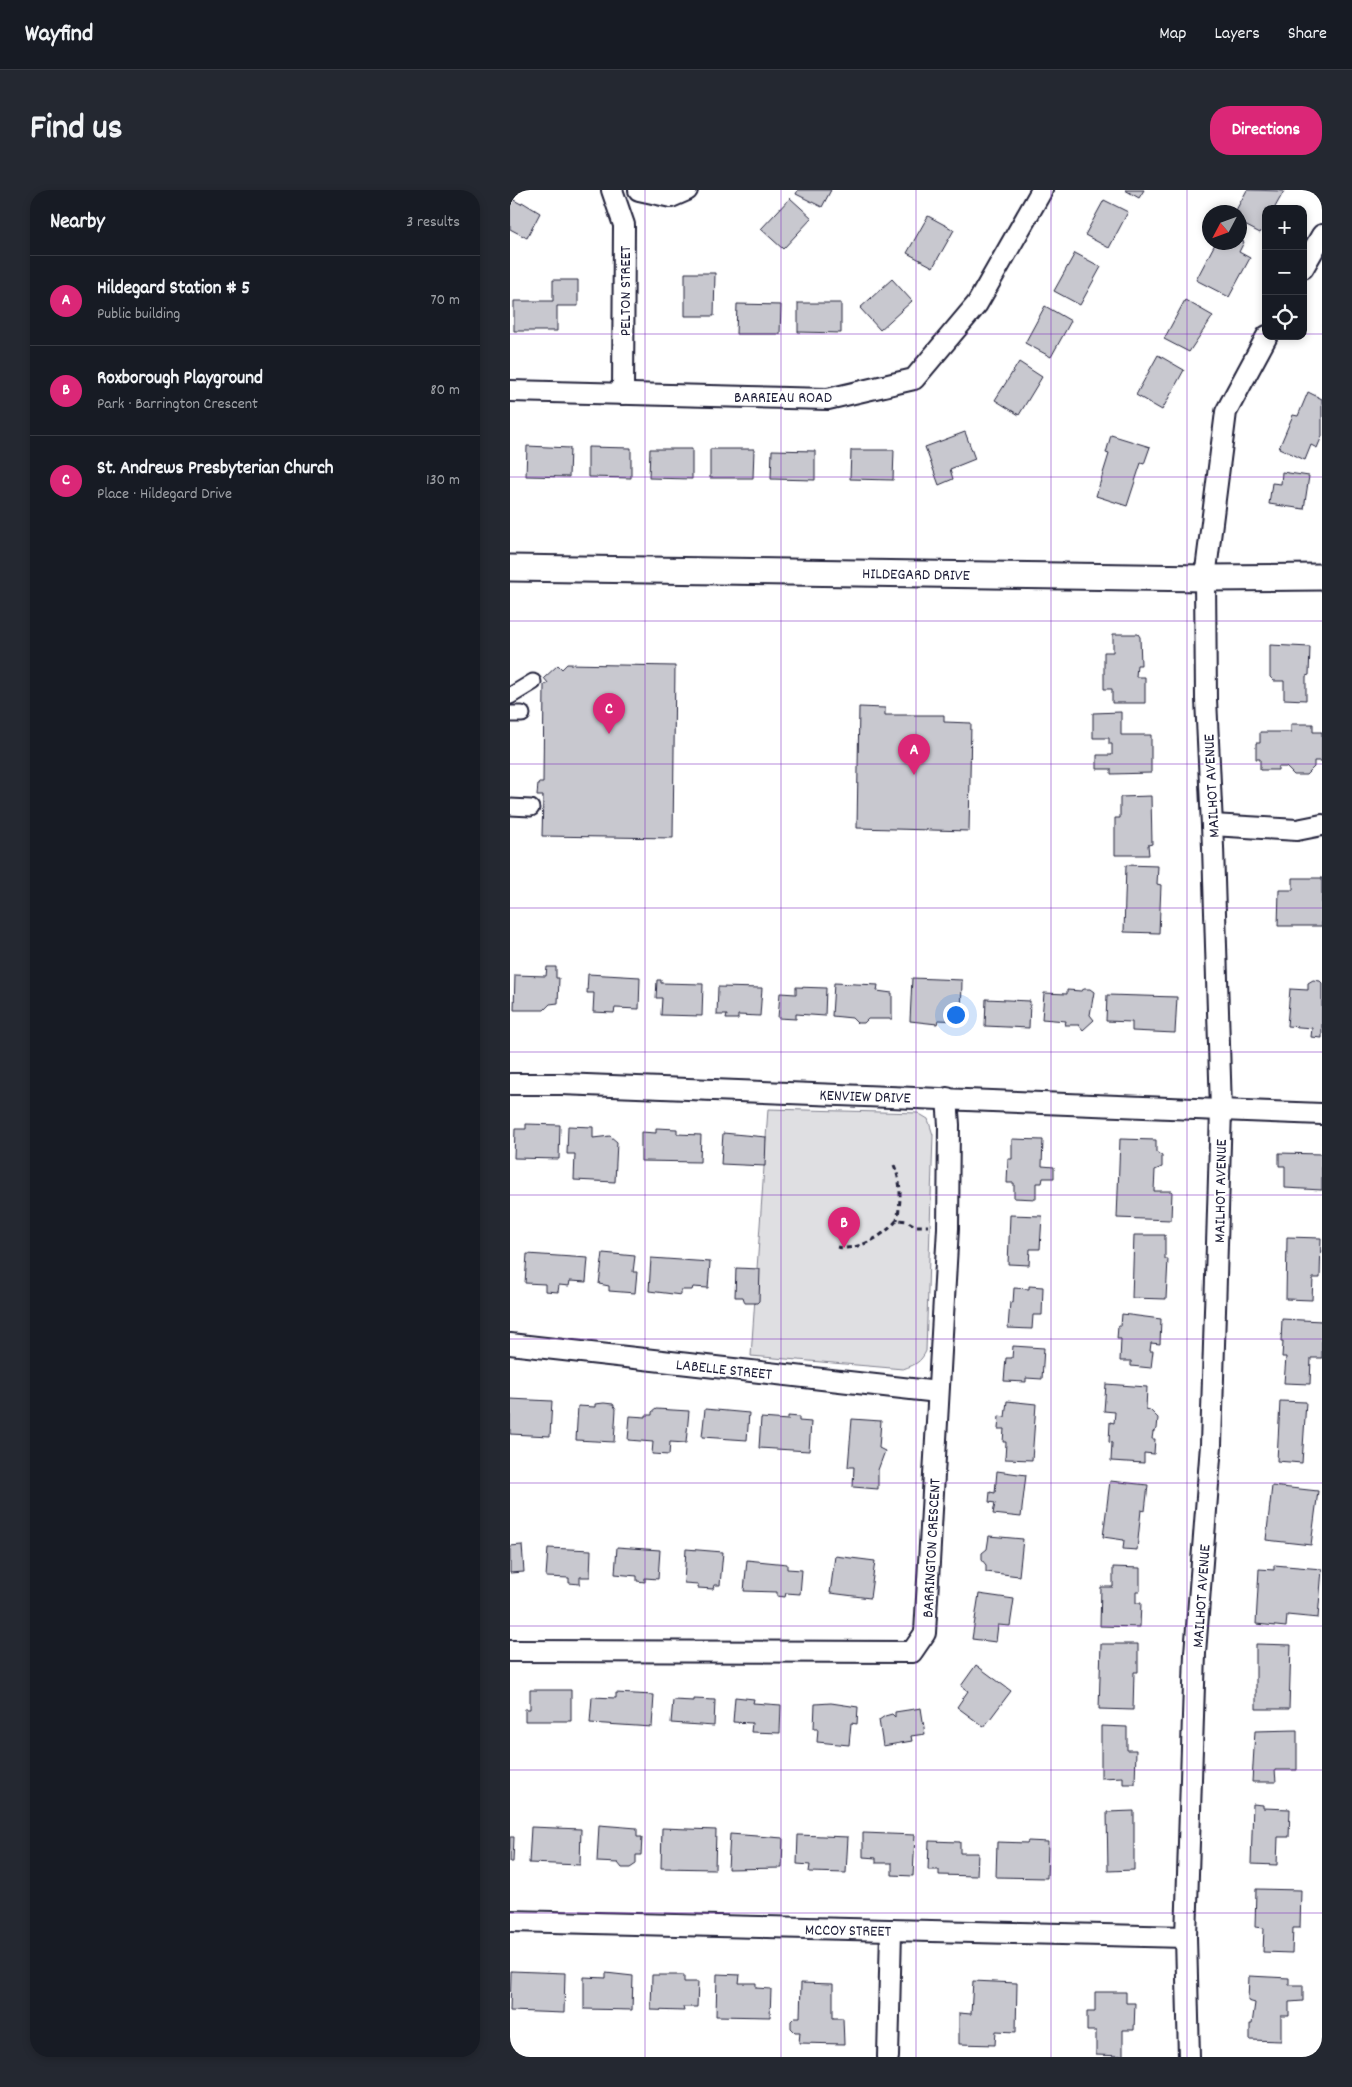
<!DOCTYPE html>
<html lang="en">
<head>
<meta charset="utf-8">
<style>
	:root { --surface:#171b24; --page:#242831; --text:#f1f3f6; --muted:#9ea1a6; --line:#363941; --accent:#db2777 }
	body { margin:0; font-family:Dekko,sans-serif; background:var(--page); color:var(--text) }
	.controls { position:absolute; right:15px; top:15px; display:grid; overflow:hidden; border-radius:10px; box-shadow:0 2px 8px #0003 }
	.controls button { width:45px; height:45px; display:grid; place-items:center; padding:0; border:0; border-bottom:1px solid var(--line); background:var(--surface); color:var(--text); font:25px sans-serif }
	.compass { position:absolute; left:692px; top:15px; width:45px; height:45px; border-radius:50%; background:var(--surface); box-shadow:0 2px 8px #0003; rotate:229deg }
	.you { position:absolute; left:445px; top:824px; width:18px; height:18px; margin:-12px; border:4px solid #fff; border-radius:50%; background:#1a73e8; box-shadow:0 0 0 8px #1a73e833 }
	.badge { display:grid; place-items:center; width:32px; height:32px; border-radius:50%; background:var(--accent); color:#fff; font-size:16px; font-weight:700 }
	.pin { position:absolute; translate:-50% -41px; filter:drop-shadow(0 1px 2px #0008) }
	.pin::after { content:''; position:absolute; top:26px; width:18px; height:15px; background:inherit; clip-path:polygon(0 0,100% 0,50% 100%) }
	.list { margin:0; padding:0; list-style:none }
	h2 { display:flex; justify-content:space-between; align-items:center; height:65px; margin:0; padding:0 20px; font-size:21px }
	h2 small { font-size:16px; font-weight:400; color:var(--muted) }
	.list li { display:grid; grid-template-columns:32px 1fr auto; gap:15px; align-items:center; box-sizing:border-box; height:90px; padding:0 20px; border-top:1px solid var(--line) }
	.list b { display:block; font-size:19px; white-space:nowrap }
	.list p { margin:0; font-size:16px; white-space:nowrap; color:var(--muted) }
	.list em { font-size:16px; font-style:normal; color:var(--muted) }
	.icon { flex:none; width:28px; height:28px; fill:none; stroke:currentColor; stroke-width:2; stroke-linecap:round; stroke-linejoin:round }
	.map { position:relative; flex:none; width:812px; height:1867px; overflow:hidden; border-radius:20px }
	header { display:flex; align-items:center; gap:30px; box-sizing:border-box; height:70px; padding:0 25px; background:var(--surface); border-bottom:1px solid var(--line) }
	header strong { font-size:24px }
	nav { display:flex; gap:28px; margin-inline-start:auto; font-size:18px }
	.intro { display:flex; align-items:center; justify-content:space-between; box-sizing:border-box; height:120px; padding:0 30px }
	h1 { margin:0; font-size:35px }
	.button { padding:12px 22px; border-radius:20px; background:var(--accent); color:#fff; font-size:18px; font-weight:700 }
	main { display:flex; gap:30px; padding:0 30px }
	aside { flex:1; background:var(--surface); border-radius:20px; box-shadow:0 2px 8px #0003 }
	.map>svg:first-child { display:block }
	.green { fill:#dfdfe2; stroke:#80808e }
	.building { fill:#c8c8cf; stroke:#22223b }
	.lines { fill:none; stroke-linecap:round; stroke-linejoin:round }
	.pedestrian-casing { stroke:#22223b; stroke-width:19 }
	.minor-casing { stroke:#22223b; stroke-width:24 }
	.tertiary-casing { stroke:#22223b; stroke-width:29 }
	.path { stroke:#22223b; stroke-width:3; stroke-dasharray:5 4; stroke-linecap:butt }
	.pedestrian { stroke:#fff; stroke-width:15 }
	.minor { stroke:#fff; stroke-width:20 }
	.tertiary { stroke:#fff; stroke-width:25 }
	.grid { fill:none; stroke:#7b2cbf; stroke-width:1; stroke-opacity:0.55 }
	.labels { text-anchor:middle; stroke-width:4.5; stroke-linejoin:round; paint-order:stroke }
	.street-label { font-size:16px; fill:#22223b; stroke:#fff }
</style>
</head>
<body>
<header>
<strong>Wayfind</strong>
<nav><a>Map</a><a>Layers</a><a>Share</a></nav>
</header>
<div class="intro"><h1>Find us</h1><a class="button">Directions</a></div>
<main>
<aside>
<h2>Nearby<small>3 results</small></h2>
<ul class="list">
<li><span class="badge">A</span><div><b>Hildegard Station # 5</b><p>Public building</p></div><em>70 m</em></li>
<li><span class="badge">B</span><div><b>Roxborough Playground</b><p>Park · Barrington Crescent</p></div><em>80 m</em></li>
<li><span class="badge">C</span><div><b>St. Andrews Presbyterian Church</b><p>Place · Hildegard Drive</p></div><em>130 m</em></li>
</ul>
</aside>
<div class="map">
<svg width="812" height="1867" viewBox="0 0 812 1867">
	<rect width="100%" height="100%" fill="#fff"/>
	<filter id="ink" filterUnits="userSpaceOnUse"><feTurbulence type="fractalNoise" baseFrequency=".02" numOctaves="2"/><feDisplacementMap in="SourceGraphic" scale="10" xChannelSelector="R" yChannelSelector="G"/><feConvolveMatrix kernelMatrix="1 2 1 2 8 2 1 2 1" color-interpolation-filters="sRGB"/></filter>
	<g filter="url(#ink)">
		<!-- green -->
		<path class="green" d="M258,919L408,923L418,929L423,945L416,1161C411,1172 405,1175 393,1179L241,1166Z"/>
		<!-- building -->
		<g class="building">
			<polygon points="288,0 321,0 312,17 286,4"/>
			<polygon points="615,0 634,0 629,8"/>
			<polygon points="737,0 774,1 764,19 756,19 756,33 750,43 729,32 729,22 725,22"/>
			<polygon points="0,8 11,14 12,12 30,23 17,48 0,39"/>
			<polygon points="280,8 302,28 273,59 251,39"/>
			<polygon points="594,10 618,22 599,58 575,45"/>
			<polygon points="418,26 444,40 423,77 397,63"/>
			<polygon points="729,49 734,52 729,62 740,68 719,107 686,90 706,52 729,52"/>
			<polygon points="565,63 591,77 570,115 544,101"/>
			<polygon points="175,83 205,83 204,126 175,126"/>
			<polygon points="382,89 402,111 370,140 350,118"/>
			<polygon points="43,90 68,90 68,116 47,116 47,141 4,141 4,111 43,111"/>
			<polygon points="675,110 703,126 679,162 654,149"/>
			<polygon points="288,113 331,113 331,143 288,142"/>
			<polygon points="227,114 271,115 270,144 226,144"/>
			<polygon points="535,116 561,131 541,167 515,153"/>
			<polygon points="648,165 674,180 652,220 626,205"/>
			<polygon points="509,172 532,187 509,225 485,210"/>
			<polygon points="798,202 812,209 812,246 807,258 801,255 795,270 769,258 783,225 788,226"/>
			<polygon points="455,242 465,269 440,279 443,289 429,295 415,257"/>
			<polygon points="601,245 640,257 634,274 631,273 617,316 586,306 599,264 596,263"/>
			<polygon points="17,256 60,258 59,287 16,286"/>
			<polygon points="78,257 121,258 121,288 78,287"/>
			<polygon points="140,259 182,259 182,289 139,288"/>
			<polygon points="200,259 244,259 243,288 200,288"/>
			<polygon points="262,260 305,261 305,290 261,289"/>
			<polygon points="341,260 384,260 383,290 340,289"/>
			<polygon points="772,282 799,286 794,319 759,314 762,293 771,294"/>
			<polygon points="603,444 628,444 630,447 631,475 627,475 626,487 635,487 635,513 602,513 602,499 594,499 594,462 603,462"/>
			<polygon points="760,455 800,457 799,485 796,486 796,510 774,509 774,491 764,491 760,487"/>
			<polygon points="57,474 165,476 163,648 32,646 33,606 27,606 28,593 33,593 34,495 38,493 34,488 48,475 52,479"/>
			<polygon points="349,517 375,518 375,525 434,525 434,532 461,533 459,641 347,638"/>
			<polygon points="611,522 611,545 641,545 641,583 601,584 601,579 587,579 587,565 602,565 602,554 599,554 599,548 583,548 583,523"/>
			<polygon points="781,534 803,534 803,542 812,542 812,571 804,571 804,577 796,585 784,585 776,577 768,577 768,580 750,580 750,569 746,569 746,553 750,553 750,542 781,542"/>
			<polygon points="641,606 642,654 638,655 639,665 605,665 605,628 610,628 610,607"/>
			<polygon points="616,675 648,676 647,694 651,695 649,743 614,742"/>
			<polygon points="783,688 812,688 812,736 768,736 769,700 783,700"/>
			<polygon points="37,777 46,777 46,788 49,788 48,813 40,814 34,820 4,820 5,785 36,786"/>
			<polygon points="78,784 130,787 129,819 105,818 104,823 83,822 84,803 77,803"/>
			<polygon points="402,788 452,790 451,831 428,830 427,834 400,831"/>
			<polygon points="147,790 151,790 151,793 193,794 192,826 151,825 152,808 146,808"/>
			<polygon points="803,790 810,791 812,793 812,848 801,847 802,838 777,836 780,799 798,800 798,793"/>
			<polygon points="324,793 368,795 367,801 382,803 382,829 358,829 354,833 347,833 342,828 322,826"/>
			<polygon points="208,797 252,798 250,826 228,825 228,829 216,829 217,825 207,825"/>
			<polygon points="286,797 316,798 315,826 286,824 286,829 268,828 270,803 286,804"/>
			<polygon points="574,799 580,799 584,802 580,825 584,830 573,840 569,835 555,835 556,831 532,829 534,803 557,804 557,800 571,801"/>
			<polygon points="597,805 667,807 665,843 622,841 622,832 596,831"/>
			<polygon points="476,809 520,811 519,838 475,836"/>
			<polygon points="16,934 50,935 49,969 4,968 5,939 16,939"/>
			<polygon points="58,936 83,937 83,948 100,946 107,952 105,992 64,990 65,964 57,964"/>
			<polygon points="146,938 167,939 167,944 191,945 190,972 131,971 131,942 146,943"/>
			<polygon points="213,943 256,947 255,976 211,974"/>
			<polygon points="502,949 533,950 532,976 544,977 544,988 533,988 532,993 526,993 526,1009 504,1008 504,993 497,993 498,969 502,969"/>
			<polygon points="610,949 646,950 646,962 652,966 652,977 645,980 644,1001 662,1001 661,1030 607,1028"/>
			<polygon points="769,963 812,964 812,1000 775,998 775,976 769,976"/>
			<polygon points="500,1025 532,1026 530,1059 520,1059 519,1075 498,1074"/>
			<polygon points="624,1045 655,1045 655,1069 658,1069 656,1109 622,1108"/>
			<polygon points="777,1047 811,1048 810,1088 803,1088 802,1110 776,1109"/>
			<polygon points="93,1063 125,1066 123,1082 127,1082 125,1103 99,1101 99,1096 89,1094"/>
			<polygon points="17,1064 78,1068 76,1092 60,1091 59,1096 49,1095 48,1102 35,1101 35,1094 15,1093"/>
			<polygon points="141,1068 200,1072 198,1098 183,1097 182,1100 171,1100 171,1105 139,1101"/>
			<polygon points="226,1078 250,1079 249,1111 247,1113 235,1113 233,1107 225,1107"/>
			<polygon points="519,1096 533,1097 532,1125 523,1125 522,1139 498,1138 500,1112 503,1113 504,1098 519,1099"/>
			<polygon points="612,1124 651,1129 650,1154 641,1153 640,1161 643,1161 641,1178 621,1176 621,1171 610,1171 611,1149 607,1149 608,1136 611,1136"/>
			<polygon points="772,1129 812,1131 812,1168 801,1168 800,1194 774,1193 776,1167 772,1167 773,1152 771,1152"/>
			<polygon points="503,1156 534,1158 532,1189 516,1188 516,1192 494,1191 496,1168 502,1168"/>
			<polygon points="596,1194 637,1197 636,1219 640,1220 648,1228 647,1239 643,1242 642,1249 645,1249 644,1264 634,1263 634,1273 601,1271 602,1253 599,1252 600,1232 604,1233 605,1222 594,1221"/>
			<polygon points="0,1209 42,1211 40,1246 0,1244"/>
			<polygon points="497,1211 526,1214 522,1270 495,1269 496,1252 493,1252 494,1239 488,1239 489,1226 495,1227"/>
			<polygon points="770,1211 796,1212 792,1273 767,1271"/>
			<polygon points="94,1213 103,1214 106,1219 104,1252 66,1250 68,1216 85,1217 85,1214"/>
			<polygon points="146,1219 179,1221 176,1253 160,1252 159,1265 142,1264 143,1252 118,1250 120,1226 136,1227 136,1225 142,1225 142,1222"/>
			<polygon points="195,1219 239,1223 237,1250 192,1247"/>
			<polygon points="278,1226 289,1227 289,1231 301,1232 299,1261 249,1258 251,1228 278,1230"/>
			<polygon points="342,1229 371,1231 369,1258 375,1261 368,1280 368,1299 343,1297 344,1277 338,1277"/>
			<polygon points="487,1281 516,1285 511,1327 483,1324 485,1313 479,1312 480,1302 485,1303"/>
			<polygon points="600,1291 638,1295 635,1321 631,1320 627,1360 613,1359 614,1350 593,1347"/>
			<polygon points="762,1296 808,1301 801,1355 756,1350"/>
			<polygon points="479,1346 513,1349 509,1386 476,1382 476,1375 472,1370 472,1363 477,1359"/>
			<polygon points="12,1355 14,1382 0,1383 0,1356"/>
			<polygon points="107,1357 150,1360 148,1389 135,1388 135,1392 127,1391 127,1386 105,1384"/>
			<polygon points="38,1358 81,1360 80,1387 70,1387 70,1394 59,1393 59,1388 36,1387"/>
			<polygon points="176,1359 213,1362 210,1395 204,1395 203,1399 188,1398 188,1394 174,1393"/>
			<polygon points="325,1366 365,1371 360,1408 320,1403"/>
			<polygon points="237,1370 277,1374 277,1379 292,1380 290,1404 276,1403 275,1407 267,1406 267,1402 234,1401"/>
			<polygon points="764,1375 812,1379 808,1428 777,1425 776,1437 746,1434 749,1379 764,1380"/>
			<polygon points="603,1377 630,1378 630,1401 626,1401 626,1413 631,1413 630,1437 590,1436 591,1397 603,1397"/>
			<polygon points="469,1404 504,1409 500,1436 488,1435 486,1452 462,1449"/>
			<polygon points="591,1454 628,1454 628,1482 624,1482 623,1520 589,1519"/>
			<polygon points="746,1454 781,1455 779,1519 746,1519"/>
			<polygon points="466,1475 501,1501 474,1537 447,1517 458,1501 451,1496"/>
			<polygon points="20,1500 61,1500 61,1531 15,1531 15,1519 20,1519"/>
			<polygon points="106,1503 144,1505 142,1537 80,1533 82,1507 106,1508"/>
			<polygon points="225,1507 244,1509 243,1513 271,1515 270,1543 241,1542 242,1533 223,1532"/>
			<polygon points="184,1509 205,1510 204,1536 161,1533 163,1510 184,1511"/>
			<polygon points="321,1513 348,1517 347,1534 341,1533 339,1555 307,1552 308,1538 304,1538 305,1514"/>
			<polygon points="411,1518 415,1544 401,1546 402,1551 373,1556 369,1530 375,1526 382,1524 385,1527 385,1522"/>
			<polygon points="591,1536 617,1537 617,1560 626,1560 625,1594 613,1594 613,1587 591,1588"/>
			<polygon points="787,1540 787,1580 765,1580 766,1592 742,1592 745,1541"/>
			<polygon points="743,1614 753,1615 753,1618 780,1619 779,1647 768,1647 767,1675 741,1674"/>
			<polygon points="624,1621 624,1680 598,1681 597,1622"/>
			<polygon points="89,1635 127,1638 127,1647 132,1647 131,1665 126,1665 126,1674 120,1678 112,1678 108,1673 87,1672"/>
			<polygon points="21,1637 71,1639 70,1675 19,1673"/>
			<polygon points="152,1638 206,1640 205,1679 151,1678"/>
			<polygon points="353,1643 405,1645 403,1686 382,1685 382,1673 366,1673 366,1668 353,1667"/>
			<polygon points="220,1644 273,1648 272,1678 218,1679"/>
			<polygon points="288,1645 338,1647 336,1683 299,1682 300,1675 287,1674"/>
			<polygon points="0,1647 4,1647 3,1672 0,1672"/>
			<polygon points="419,1651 450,1652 450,1663 468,1663 467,1686 429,1685 429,1680 418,1680"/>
			<polygon points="518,1651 538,1652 537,1688 486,1687 487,1652 517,1653"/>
			<polygon points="746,1699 791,1700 790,1738 783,1738 782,1763 753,1762 754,1738 745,1737"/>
			<polygon points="1,1781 55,1783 54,1823 0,1821"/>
			<polygon points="96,1783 123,1786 122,1820 74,1819 74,1787 96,1788"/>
			<polygon points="207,1784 230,1785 229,1793 246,1793 246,1798 261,1799 260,1827 206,1826"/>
			<polygon points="142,1785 174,1785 174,1792 188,1792 187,1817 173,1817 174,1821 141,1820"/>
			<polygon points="739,1786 779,1788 779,1795 793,1795 793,1811 779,1812 779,1826 771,1826 771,1851 740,1850 740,1834 742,1834 745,1813 738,1811"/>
			<polygon points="463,1791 507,1793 506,1842 486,1841 485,1855 449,1854 449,1823 461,1824"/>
			<polygon points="291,1793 323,1794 323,1828 333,1828 334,1854 289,1853 290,1842 285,1842 281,1838 281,1831 285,1827 290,1827"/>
			<polygon points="585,1802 616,1802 616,1813 625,1813 624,1840 613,1840 613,1866 586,1865 586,1841 577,1841 577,1822 585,1822"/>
		</g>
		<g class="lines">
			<defs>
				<g id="pedestrian">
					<polyline points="0,506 23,492"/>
					<polyline points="0,524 12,524"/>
					<polyline points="0,617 21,618"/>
				</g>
				<g id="minor">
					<polyline points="102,0 114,35 113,204"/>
					<polyline points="129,0 161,7 177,0"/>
					<polyline points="793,78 812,45"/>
					<polyline points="0,201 318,209 404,189 467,114 532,0"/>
					<polyline points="702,635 787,640 812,635"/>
					<polyline points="0,894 51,894 812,924"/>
					<polyline points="0,1154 428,1202"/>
					<polyline points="0,1461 402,1462 415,1443 438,1038 439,935 437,908"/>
					<polyline points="0,1731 676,1747"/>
					<polyline points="378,1867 381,1740"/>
					<polyline points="679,1867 676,1747 685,1463 701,1255 711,920 703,657 696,509 695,388 716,222 757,146"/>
				</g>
				<polyline id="tertiary" points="0,378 695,388 812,387"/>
			</defs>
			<!-- pedestrian casing -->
			<use href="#pedestrian" class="pedestrian-casing"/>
			<!-- minor casing -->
			<use href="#minor" class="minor-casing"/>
			<!-- tertiary casing -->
			<use href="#tertiary" class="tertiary-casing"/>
			<!-- path -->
			<g class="path">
				<path d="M384,975C392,994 391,1011 387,1030"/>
				<path d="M327,1057C347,1062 374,1046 387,1030L397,1031L405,1036H418"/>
			</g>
			<!-- pedestrian -->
			<use href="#pedestrian" class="pedestrian"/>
			<!-- minor -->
			<use href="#minor" class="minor"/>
			<!-- tertiary -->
			<use href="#tertiary" class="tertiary"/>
		</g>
	</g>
	<!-- grid -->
	<path class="grid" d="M135,0V1867M271,0V1867M406,0V1867M541,0V1867M677,0V1867M0,144H756M793,144H812M0,287H812M0,431H812M0,574H812M0,718H812M0,862H812M0,1005H812M0,1149H812M0,1293H812M0,1436H812M0,1580H812M0,1723H812"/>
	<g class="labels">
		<!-- street labels -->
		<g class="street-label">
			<text transform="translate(114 101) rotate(-90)" y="6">PELTON STREET</text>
			<text x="273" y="212">BARRIEAU ROAD</text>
			<text transform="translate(406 383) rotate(1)" y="6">HILDEGARD DRIVE</text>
			<text transform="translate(700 596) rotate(-93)" y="6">MAILHOT AVENUE</text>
			<text transform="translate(355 905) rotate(2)" y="6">KENVIEW DRIVE</text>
			<text transform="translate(709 1001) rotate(-89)" y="6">MAILHOT AVENUE</text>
			<text transform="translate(214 1178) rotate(6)" y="6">LABELLE STREET</text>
			<text transform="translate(420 1358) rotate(-87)" y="6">BARRINGTON CRESCENT</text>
			<text transform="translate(690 1406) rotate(-86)" y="6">MAILHOT AVENUE</text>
			<text transform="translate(338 1739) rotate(1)" y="6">MCCOY STREET</text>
		</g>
	</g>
</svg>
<div class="controls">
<button>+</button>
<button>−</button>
<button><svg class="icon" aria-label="locate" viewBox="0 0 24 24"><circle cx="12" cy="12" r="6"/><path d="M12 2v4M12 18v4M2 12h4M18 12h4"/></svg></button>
</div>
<svg class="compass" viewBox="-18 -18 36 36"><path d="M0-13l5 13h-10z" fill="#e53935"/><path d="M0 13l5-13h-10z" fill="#9ea1a6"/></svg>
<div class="you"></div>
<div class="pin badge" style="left:404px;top:585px">A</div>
<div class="pin badge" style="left:334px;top:1058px">B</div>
<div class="pin badge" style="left:99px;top:544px">C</div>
</div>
</main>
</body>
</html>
